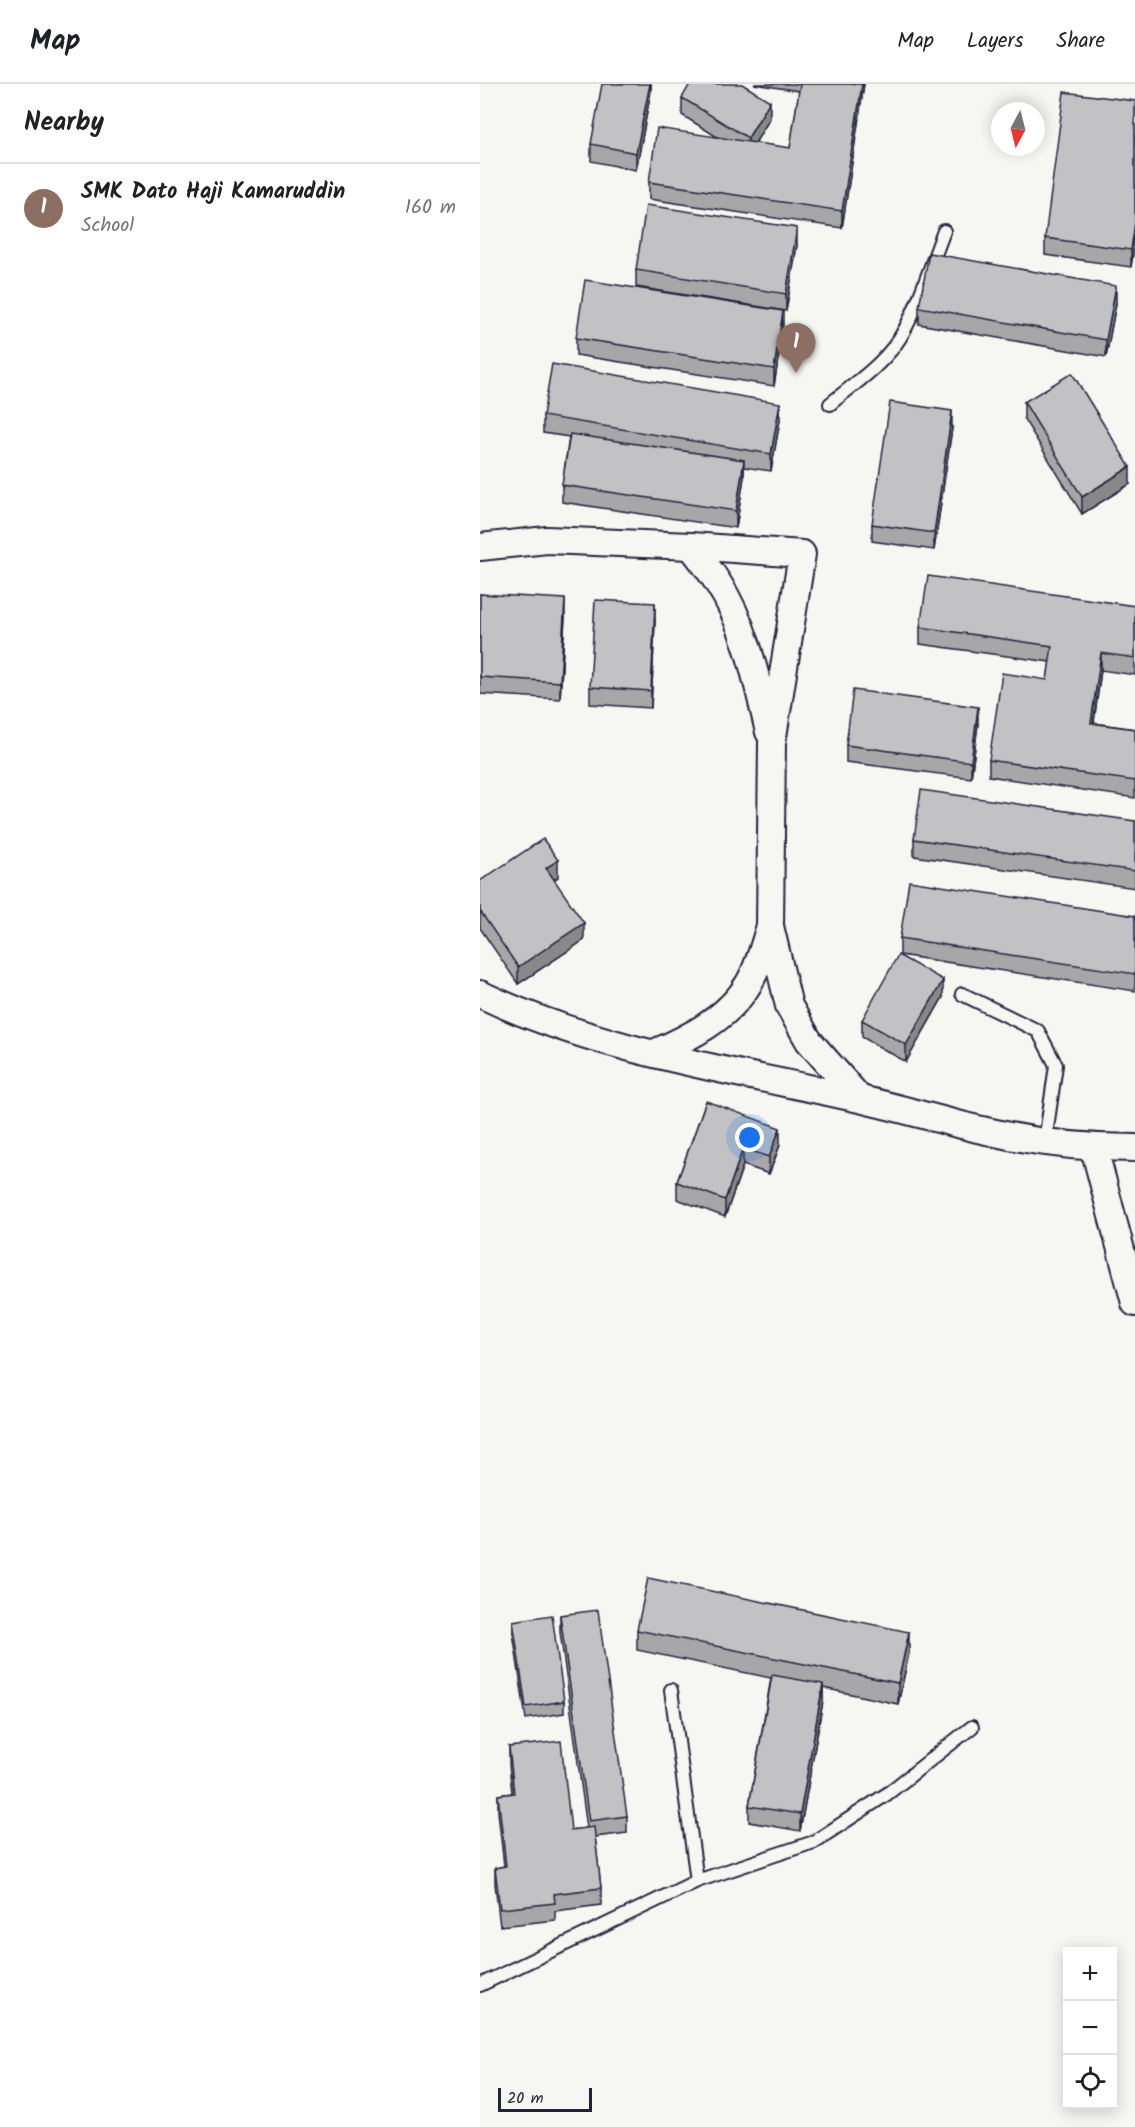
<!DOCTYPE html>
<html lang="en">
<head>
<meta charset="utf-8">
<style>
	:root { --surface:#fff; --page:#f2f2f2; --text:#202124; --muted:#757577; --line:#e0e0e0; --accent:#22223b }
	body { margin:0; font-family:Kalam,sans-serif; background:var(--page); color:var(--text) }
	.controls { position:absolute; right:18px; bottom:18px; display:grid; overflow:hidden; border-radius:0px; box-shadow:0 3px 15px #0003 }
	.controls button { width:54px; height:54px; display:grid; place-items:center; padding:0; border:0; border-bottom:2px solid var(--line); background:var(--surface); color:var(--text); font:30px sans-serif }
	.compass { position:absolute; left:511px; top:18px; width:54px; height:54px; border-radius:50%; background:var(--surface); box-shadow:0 3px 15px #0003; rotate:187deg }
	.scale { position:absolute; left:18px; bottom:15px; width:94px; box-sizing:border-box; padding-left:6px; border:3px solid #22223b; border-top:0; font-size:16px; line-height:21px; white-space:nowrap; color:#22223b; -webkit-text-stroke:4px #f6f6f2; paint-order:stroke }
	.you { position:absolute; left:270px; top:1054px; width:21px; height:21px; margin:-15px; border:4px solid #fff; border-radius:50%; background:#1a73e8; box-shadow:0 0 0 9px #1a73e833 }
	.badge { display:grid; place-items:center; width:39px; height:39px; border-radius:50%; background:var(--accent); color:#fff; font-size:20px; font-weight:700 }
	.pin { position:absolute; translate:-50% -50px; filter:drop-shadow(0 2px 3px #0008) }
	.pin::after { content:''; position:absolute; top:32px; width:21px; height:18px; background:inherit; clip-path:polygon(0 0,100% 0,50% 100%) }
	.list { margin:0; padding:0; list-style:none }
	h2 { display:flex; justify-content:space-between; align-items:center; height:78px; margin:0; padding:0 24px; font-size:26px }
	h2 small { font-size:20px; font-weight:400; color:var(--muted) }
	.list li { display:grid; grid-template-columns:39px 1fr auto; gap:18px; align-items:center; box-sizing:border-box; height:90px; padding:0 24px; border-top:2px solid var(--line) }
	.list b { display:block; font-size:22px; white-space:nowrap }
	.list p { margin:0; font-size:20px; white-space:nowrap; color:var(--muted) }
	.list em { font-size:20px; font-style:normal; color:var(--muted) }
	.icon { flex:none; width:33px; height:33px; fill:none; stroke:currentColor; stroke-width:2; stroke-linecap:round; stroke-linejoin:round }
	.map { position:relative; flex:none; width:655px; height:2043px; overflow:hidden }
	header { display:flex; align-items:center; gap:36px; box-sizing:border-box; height:84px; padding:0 30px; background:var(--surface); border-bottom:2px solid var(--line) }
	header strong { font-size:28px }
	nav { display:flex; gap:33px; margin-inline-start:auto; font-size:21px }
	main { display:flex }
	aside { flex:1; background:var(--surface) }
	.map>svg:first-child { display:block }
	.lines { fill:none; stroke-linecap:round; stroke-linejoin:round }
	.lane-casing { stroke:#22223b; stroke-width:16 }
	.street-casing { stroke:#22223b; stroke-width:30 }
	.lane { stroke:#f6f6f2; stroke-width:12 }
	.street { stroke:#f6f6f2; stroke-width:26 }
	.wall { fill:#a7a7a9; stroke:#22223b; stroke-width:1.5 }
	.shaded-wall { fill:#888889; stroke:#22223b; stroke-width:1.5 }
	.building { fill:#c2c2c4; stroke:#22223b; stroke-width:1.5 }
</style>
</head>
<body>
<header>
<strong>Map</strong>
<nav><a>Map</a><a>Layers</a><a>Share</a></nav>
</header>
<main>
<aside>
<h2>Nearby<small></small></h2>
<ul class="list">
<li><span class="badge" style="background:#8d6e63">1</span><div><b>SMK Dato Haji Kamaruddin</b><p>School</p></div><em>160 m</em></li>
</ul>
</aside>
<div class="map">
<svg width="655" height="2043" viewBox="0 0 655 2043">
	<rect width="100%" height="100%" fill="#f6f6f2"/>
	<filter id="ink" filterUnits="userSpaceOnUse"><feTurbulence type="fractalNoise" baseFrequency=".0167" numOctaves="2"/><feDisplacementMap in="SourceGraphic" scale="12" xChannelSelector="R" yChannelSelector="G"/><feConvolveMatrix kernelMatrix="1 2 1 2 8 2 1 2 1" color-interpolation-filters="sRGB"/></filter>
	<g filter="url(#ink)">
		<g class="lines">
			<defs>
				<g id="lane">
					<path d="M350,320C373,301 397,285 415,261C435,235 451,179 464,147"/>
					<polyline points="482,910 558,947 576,981 565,1058"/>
					<polyline points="191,1606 217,1797"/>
					<polyline points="0,1901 217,1797 334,1758 407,1710 492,1643"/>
				</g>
				<g id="street">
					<path d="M211,462C220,474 230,486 238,499C267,543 277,598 289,648"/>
					<polyline points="0,463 67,456 211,462 322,470 292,659 290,842 309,922 329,957 379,1014"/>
					<path d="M0,910C117,966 249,986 375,1014C421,1024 465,1038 511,1048C558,1059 607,1064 655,1064"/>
					<path d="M174,969C209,954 249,934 269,899C279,882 284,861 290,842"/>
					<polyline points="614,1064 655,1219"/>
				</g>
			</defs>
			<!-- lane casing -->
			<use href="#lane" class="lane-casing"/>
			<!-- street casing -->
			<use href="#street" class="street-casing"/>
			<!-- lane -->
			<use href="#lane" class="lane"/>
			<!-- street -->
			<use href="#street" class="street"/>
		</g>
		<!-- wall -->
		<g class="wall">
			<polygon points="171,0 171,7 156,86 111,77 111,60"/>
			<polygon points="274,0 384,0 362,144 169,115 169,98 239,54 202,31 202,14 290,34 275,59 310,64 319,7"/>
			<polygon points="655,17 655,155 651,183 565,171 565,154"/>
			<polygon points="317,161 306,227 156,203 156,186"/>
			<polygon points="636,219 626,273 439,240 439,223"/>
			<polygon points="303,244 294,302 96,271 96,254"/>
			<polygon points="544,318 650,400 602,430 544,335"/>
			<polygon points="63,332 300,336 291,387 264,383 264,393 256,444 82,418 82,401 89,353 63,349"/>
			<polygon points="472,344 454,466 392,457 392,440"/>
			<polygon points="0,510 85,532 80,615 0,610"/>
			<polygon points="655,522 655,591 621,586 614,639 655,645 655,714 509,692 509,676 567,596 570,578 440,560 440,543"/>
			<polygon points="175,536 171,624 110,620 110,603"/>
			<polygon points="498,640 491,694 366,678 366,661"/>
			<polygon points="655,737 655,804 434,772 434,755"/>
			<polygon points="78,793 74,795 104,856 38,900 0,844 0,797"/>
			<polygon points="655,832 655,907 420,871 420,854"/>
			<polygon points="463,913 426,978 382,953 382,936"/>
			<polygon points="226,1017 300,1061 289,1090 263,1081 245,1133 197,1115 197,1098"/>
			<polygon points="80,1531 147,1732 147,1749 115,1753 121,1804 121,1821 75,1827 75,1836 20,1842 15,1800 15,1784 24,1782 18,1728 18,1711 32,1709 29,1680 29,1663 91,1746 107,1744 80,1548"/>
			<polygon points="33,1537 84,1617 84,1629 46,1635 33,1549"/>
			<polygon points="157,1546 429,1569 418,1620 343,1604 343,1617 320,1747 269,1738 269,1722 291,1594 157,1566"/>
		</g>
		<!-- shaded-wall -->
		<g class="shaded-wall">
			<polygon points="170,0 171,0 171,7 156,86 156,69"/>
			<polygon points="382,0 384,0 362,144 362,127"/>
			<polygon points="290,17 290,34 268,71 268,54"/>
			<polygon points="655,138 655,155 651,183 651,166"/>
			<polygon points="317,144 317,161 306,227 306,210"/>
			<polygon points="636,202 636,219 626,273 626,256"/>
			<polygon points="303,227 303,244 294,302 294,285"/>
			<polygon points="300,319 300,336 291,387 291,370"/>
			<polygon points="472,327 472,344 454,466 454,449"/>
			<polygon points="264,376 264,393 256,444 256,427"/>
			<polygon points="650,383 650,400 602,430 602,413"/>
			<polygon points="85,515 85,532 80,615 80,598"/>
			<polygon points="175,519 175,536 171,624 171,607"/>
			<polygon points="621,569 621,586 611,656 611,639"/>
			<polygon points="498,623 498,640 491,694 491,678"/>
			<polygon points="78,776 78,793 66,801 66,784"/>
			<polygon points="104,839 104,856 38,900 38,883"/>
			<polygon points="463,896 463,913 426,978 426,961"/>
			<polygon points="300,1044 300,1061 289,1090 289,1073"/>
			<polygon points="263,1064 263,1081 245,1133 245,1116"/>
			<polygon points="429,1548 429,1569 418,1620 418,1599"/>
			<polygon points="343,1600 343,1617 320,1747 320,1730"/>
		</g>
		<!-- building -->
		<g class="building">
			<polygon points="122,0 170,0 156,69 111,60"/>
			<polygon points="210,0 262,0 290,17 268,54 202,14"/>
			<polygon points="320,0 382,0 362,127 169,98 177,44 310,64"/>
			<polygon points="584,8 655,17 655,138 651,166 565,154"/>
			<polygon points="166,121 317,144 306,210 156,186"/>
			<polygon points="449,169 636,202 626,256 439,223"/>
			<polygon points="105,196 303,227 294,285 96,254"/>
			<polygon points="72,280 300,319 291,370 63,332"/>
			<polygon points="592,289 650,383 602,413 544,318"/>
			<polygon points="410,318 472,327 454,449 392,440"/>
			<polygon points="90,350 264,376 256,427 82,401"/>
			<polygon points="448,492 655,522 655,574 621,569 611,639 655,645 655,697 509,676 522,589 567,596 572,562 440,543"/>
			<polygon points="0,510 85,515 80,598 0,593"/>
			<polygon points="115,516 175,519 171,607 110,603"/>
			<polygon points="373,606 498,623 491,678 366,661"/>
			<polygon points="441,706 655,737 655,787 434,755"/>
			<polygon points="63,755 78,776 66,784 104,839 38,883 0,827 0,797"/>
			<polygon points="429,797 655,832 655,890 420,854"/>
			<polygon points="418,871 463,896 426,961 382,936"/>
			<polygon points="226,1017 300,1044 289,1073 263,1064 245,1116 197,1098"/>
			<polygon points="168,1494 429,1548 418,1599 157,1546"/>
			<polygon points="118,1526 147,1732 109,1737 80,1531"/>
			<polygon points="72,1531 84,1617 46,1623 33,1537"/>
			<polygon points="292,1591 343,1600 320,1730 269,1722"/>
			<polygon points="81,1657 91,1746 114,1743 121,1804 74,1810 75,1819 20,1825 15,1784 26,1782 18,1711 34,1709 29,1663"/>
		</g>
	</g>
</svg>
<div class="controls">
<button>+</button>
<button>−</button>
<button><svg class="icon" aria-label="locate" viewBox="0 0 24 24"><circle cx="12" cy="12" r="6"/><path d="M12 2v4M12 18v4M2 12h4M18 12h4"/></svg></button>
</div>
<svg class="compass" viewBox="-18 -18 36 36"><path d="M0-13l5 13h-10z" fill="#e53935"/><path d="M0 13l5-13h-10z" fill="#757577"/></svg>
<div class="scale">20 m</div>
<div class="you"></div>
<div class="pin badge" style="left:316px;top:289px;background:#8d6e63">1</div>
</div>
</main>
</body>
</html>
